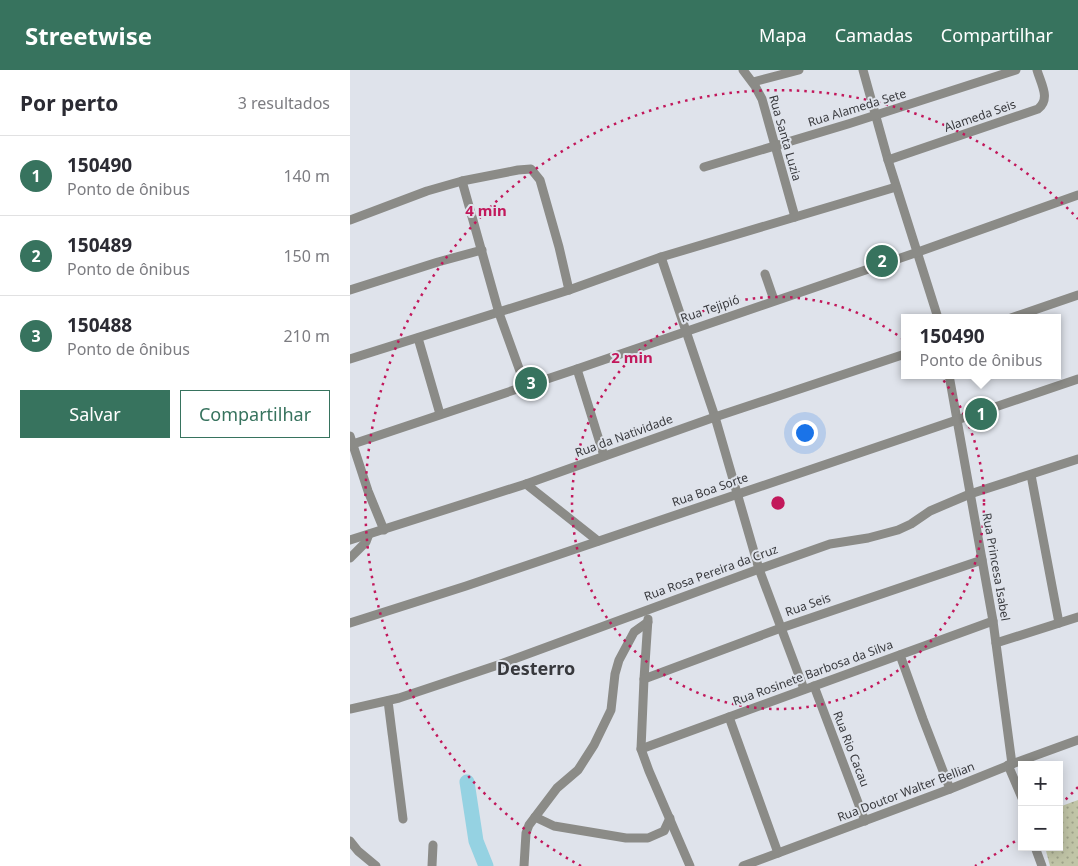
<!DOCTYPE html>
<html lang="pt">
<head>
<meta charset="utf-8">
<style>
	:root { --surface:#fff; --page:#f2f2f3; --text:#2b2b33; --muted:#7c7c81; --line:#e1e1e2; --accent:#37735e }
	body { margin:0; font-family:"Noto Sans",sans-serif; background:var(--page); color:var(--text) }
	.controls { position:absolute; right:15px; bottom:15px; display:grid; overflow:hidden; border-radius:0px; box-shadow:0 2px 12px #0003 }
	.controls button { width:45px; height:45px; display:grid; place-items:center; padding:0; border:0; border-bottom:1px solid var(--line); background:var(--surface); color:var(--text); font:25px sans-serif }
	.you { position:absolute; left:454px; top:362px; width:18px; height:18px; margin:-12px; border:4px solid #fff; border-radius:50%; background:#1a73e8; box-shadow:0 0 0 8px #1a73e833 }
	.badge { display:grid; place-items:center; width:32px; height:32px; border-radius:50%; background:var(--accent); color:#fff; font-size:16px; font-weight:700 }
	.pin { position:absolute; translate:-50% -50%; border:2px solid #fff; box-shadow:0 1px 5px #0006 }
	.popup { position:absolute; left:551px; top:244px; width:160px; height:65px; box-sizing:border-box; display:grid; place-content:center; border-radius:0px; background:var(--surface); filter:drop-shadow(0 1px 4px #0005); font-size:16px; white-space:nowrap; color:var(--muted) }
	.popup b { font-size:19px; color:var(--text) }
	.popup::after { content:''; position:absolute; left:50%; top:100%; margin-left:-10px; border:10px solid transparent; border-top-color:var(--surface) }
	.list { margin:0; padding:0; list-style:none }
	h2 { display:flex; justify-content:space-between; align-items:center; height:65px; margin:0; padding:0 20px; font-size:21px }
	h2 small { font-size:16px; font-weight:400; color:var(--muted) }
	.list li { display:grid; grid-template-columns:32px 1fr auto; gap:15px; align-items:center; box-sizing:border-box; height:80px; padding:0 20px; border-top:1px solid var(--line) }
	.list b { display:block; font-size:19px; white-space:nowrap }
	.list p { margin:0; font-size:16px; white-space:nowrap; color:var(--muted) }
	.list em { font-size:16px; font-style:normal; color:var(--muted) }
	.actions { display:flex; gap:10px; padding:15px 20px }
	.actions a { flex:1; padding:11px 0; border:1px solid var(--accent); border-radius:0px; text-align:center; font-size:18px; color:var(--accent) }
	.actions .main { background:var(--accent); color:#fff }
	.map { position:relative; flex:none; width:728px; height:796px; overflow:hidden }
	header { display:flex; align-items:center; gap:30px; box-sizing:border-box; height:70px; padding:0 25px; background:var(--accent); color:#fff }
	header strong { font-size:24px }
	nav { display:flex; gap:28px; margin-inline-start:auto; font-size:18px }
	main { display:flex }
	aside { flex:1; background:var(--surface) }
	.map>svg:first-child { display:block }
	.grass { fill:url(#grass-dots) }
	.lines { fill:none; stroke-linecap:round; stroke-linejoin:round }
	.river { stroke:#95d2e2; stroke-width:15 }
	.minor { stroke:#8b8b87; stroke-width:9 }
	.ring { fill:none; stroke:#c2185b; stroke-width:2.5; stroke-dasharray:2.5 5 }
	.labels { text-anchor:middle; stroke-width:4; stroke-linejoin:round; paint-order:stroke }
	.street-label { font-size:12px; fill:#38393d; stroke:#dfe3eb }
	.district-label { font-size:18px; font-weight:bold; fill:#38393d; stroke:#dfe3eb }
	.centre { fill:#c2185b; stroke:#dfe3eb; stroke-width:2.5 }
	.ring-label { font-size:15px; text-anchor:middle; font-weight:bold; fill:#c2185b; stroke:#dfe3eb; stroke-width:4; stroke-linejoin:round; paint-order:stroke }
</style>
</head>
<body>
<header>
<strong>Streetwise</strong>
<nav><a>Mapa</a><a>Camadas</a><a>Compartilhar</a></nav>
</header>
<main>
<aside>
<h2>Por perto<small>3 resultados</small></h2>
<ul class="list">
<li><span class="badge">1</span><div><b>150490</b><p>Ponto de ônibus</p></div><em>140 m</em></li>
<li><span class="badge">2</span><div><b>150489</b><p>Ponto de ônibus</p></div><em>150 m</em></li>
<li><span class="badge">3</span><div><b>150488</b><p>Ponto de ônibus</p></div><em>210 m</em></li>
</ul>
<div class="actions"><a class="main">Salvar</a><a>Compartilhar</a></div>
</aside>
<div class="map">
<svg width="728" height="796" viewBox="0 0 728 796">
	<defs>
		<pattern id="grass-dots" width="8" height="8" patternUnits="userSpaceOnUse" patternTransform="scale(1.25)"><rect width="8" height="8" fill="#c1c5a7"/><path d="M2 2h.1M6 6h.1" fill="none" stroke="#9ea189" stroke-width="1.8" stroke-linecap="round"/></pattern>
	</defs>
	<rect width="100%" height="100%" fill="#dfe3eb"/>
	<!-- grass -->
	<polygon class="grass" points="728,730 728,796 700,796 695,777 709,777 709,737"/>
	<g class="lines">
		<!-- river -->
		<polyline class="river" points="117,712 126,771 136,796"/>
		<!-- minor -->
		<g class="minor">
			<polyline points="393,0 405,16 412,29 445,147"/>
			<polyline points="513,0 538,90 588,248"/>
			<polyline points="403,12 449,0"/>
			<path d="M538,90L688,39C701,29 691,14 687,0"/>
			<polyline points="354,97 498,54 666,0"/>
			<polyline points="112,111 149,243 175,315"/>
			<polyline points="0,150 77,121 112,111 168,100 181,99 190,110 209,177 219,220"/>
			<polyline points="311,187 365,347 409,499 454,619"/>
			<polyline points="415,204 424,230"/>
			<polyline points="0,220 88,192 132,180"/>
			<polyline points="661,248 728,225"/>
			<polyline points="68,268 90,344"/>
			<polyline points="0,289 219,220 311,187 546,117"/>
			<polyline points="227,299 254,386"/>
			<polyline points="599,305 643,551 662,694"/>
			<polyline points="0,366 18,421 34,460"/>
			<polyline points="0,375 227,299 568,182 728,125"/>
			<polyline points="681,405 709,553"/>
			<polyline points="176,414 248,471"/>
			<polyline points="0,470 176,414 365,347 555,284"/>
			<polyline points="0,488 16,472 19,464"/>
			<polyline points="298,549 294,609 291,679 299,701 340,796"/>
			<polyline points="0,553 116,516 728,309"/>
			<polyline points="646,573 728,547"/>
			<polyline points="550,585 573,649 600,719"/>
			<polyline points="294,609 431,558 632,490"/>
			<polyline points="464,616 515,751"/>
			<polyline points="38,631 53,749"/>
			<polyline points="0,639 49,628 148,595 409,499 480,474 518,468 548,460 561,454 580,441 620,424 728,389"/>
			<polyline points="379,647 428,783"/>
			<polyline points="291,679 643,551"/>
			<polyline points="658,695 672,728"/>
			<polyline points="185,747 204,756 276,768 298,768 314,761 320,748"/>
			<polyline points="0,771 8,781 26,796"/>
			<polyline points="685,777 692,796"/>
			<polyline points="82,796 83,775"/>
			<polyline points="174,796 176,763 179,755 207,718 228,700 244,675 261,640 265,604 269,590 284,562 298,552"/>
			<polyline points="393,796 600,719 662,694 728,670"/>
		</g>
	</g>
	<!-- distance rings -->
	<g class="ring">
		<circle cx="428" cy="433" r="206"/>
		<path d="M728 717A413 413 0 0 1 710 735M671 767A413 413 0 0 1 625 796M231 796A413 413 0 1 1 728 149"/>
	</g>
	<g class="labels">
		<!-- street labels -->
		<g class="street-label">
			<text transform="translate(507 38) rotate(-17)" y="4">Rua Alameda Sete</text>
			<text transform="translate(630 46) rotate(-19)" y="4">Alameda Seis</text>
			<text transform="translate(435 68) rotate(74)" y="4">Rua Santa Luzia</text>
			<text transform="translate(360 239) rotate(-19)" y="4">Rua Tejipió</text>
			<text transform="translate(274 366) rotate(-20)" y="4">Rua da Natividade</text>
			<text transform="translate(360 420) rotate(-19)" y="4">Rua Boa Sorte</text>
			<text transform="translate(646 497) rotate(80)" y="4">Rua Princesa Isabel</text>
			<text transform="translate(361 503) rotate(-20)" y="4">Rua Rosa Pereira da Cruz</text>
			<text transform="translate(458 535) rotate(-19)" y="4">Rua Seis</text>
			<text transform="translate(463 603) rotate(-20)" y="4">Rua Rosinete Barbosa da Silva</text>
			<text transform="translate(501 679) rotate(69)" y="4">Rua Rio Cacau</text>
			<text transform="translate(556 722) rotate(-21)" y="4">Rua Doutor Walter Bellian</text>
		</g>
		<!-- district labels -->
		<g class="district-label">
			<text x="186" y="605">Desterro</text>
		</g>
	</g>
	<circle cx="428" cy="433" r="8" class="centre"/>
	<g class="ring-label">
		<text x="136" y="146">4 min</text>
		<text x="282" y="293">2 min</text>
	</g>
</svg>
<div class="controls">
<button>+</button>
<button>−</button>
</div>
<div class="you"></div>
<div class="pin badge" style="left:631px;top:344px">1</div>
<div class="popup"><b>150490</b>Ponto de ônibus</div>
<div class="pin badge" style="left:532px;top:191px">2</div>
<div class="pin badge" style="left:181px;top:313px">3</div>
</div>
</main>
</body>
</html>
